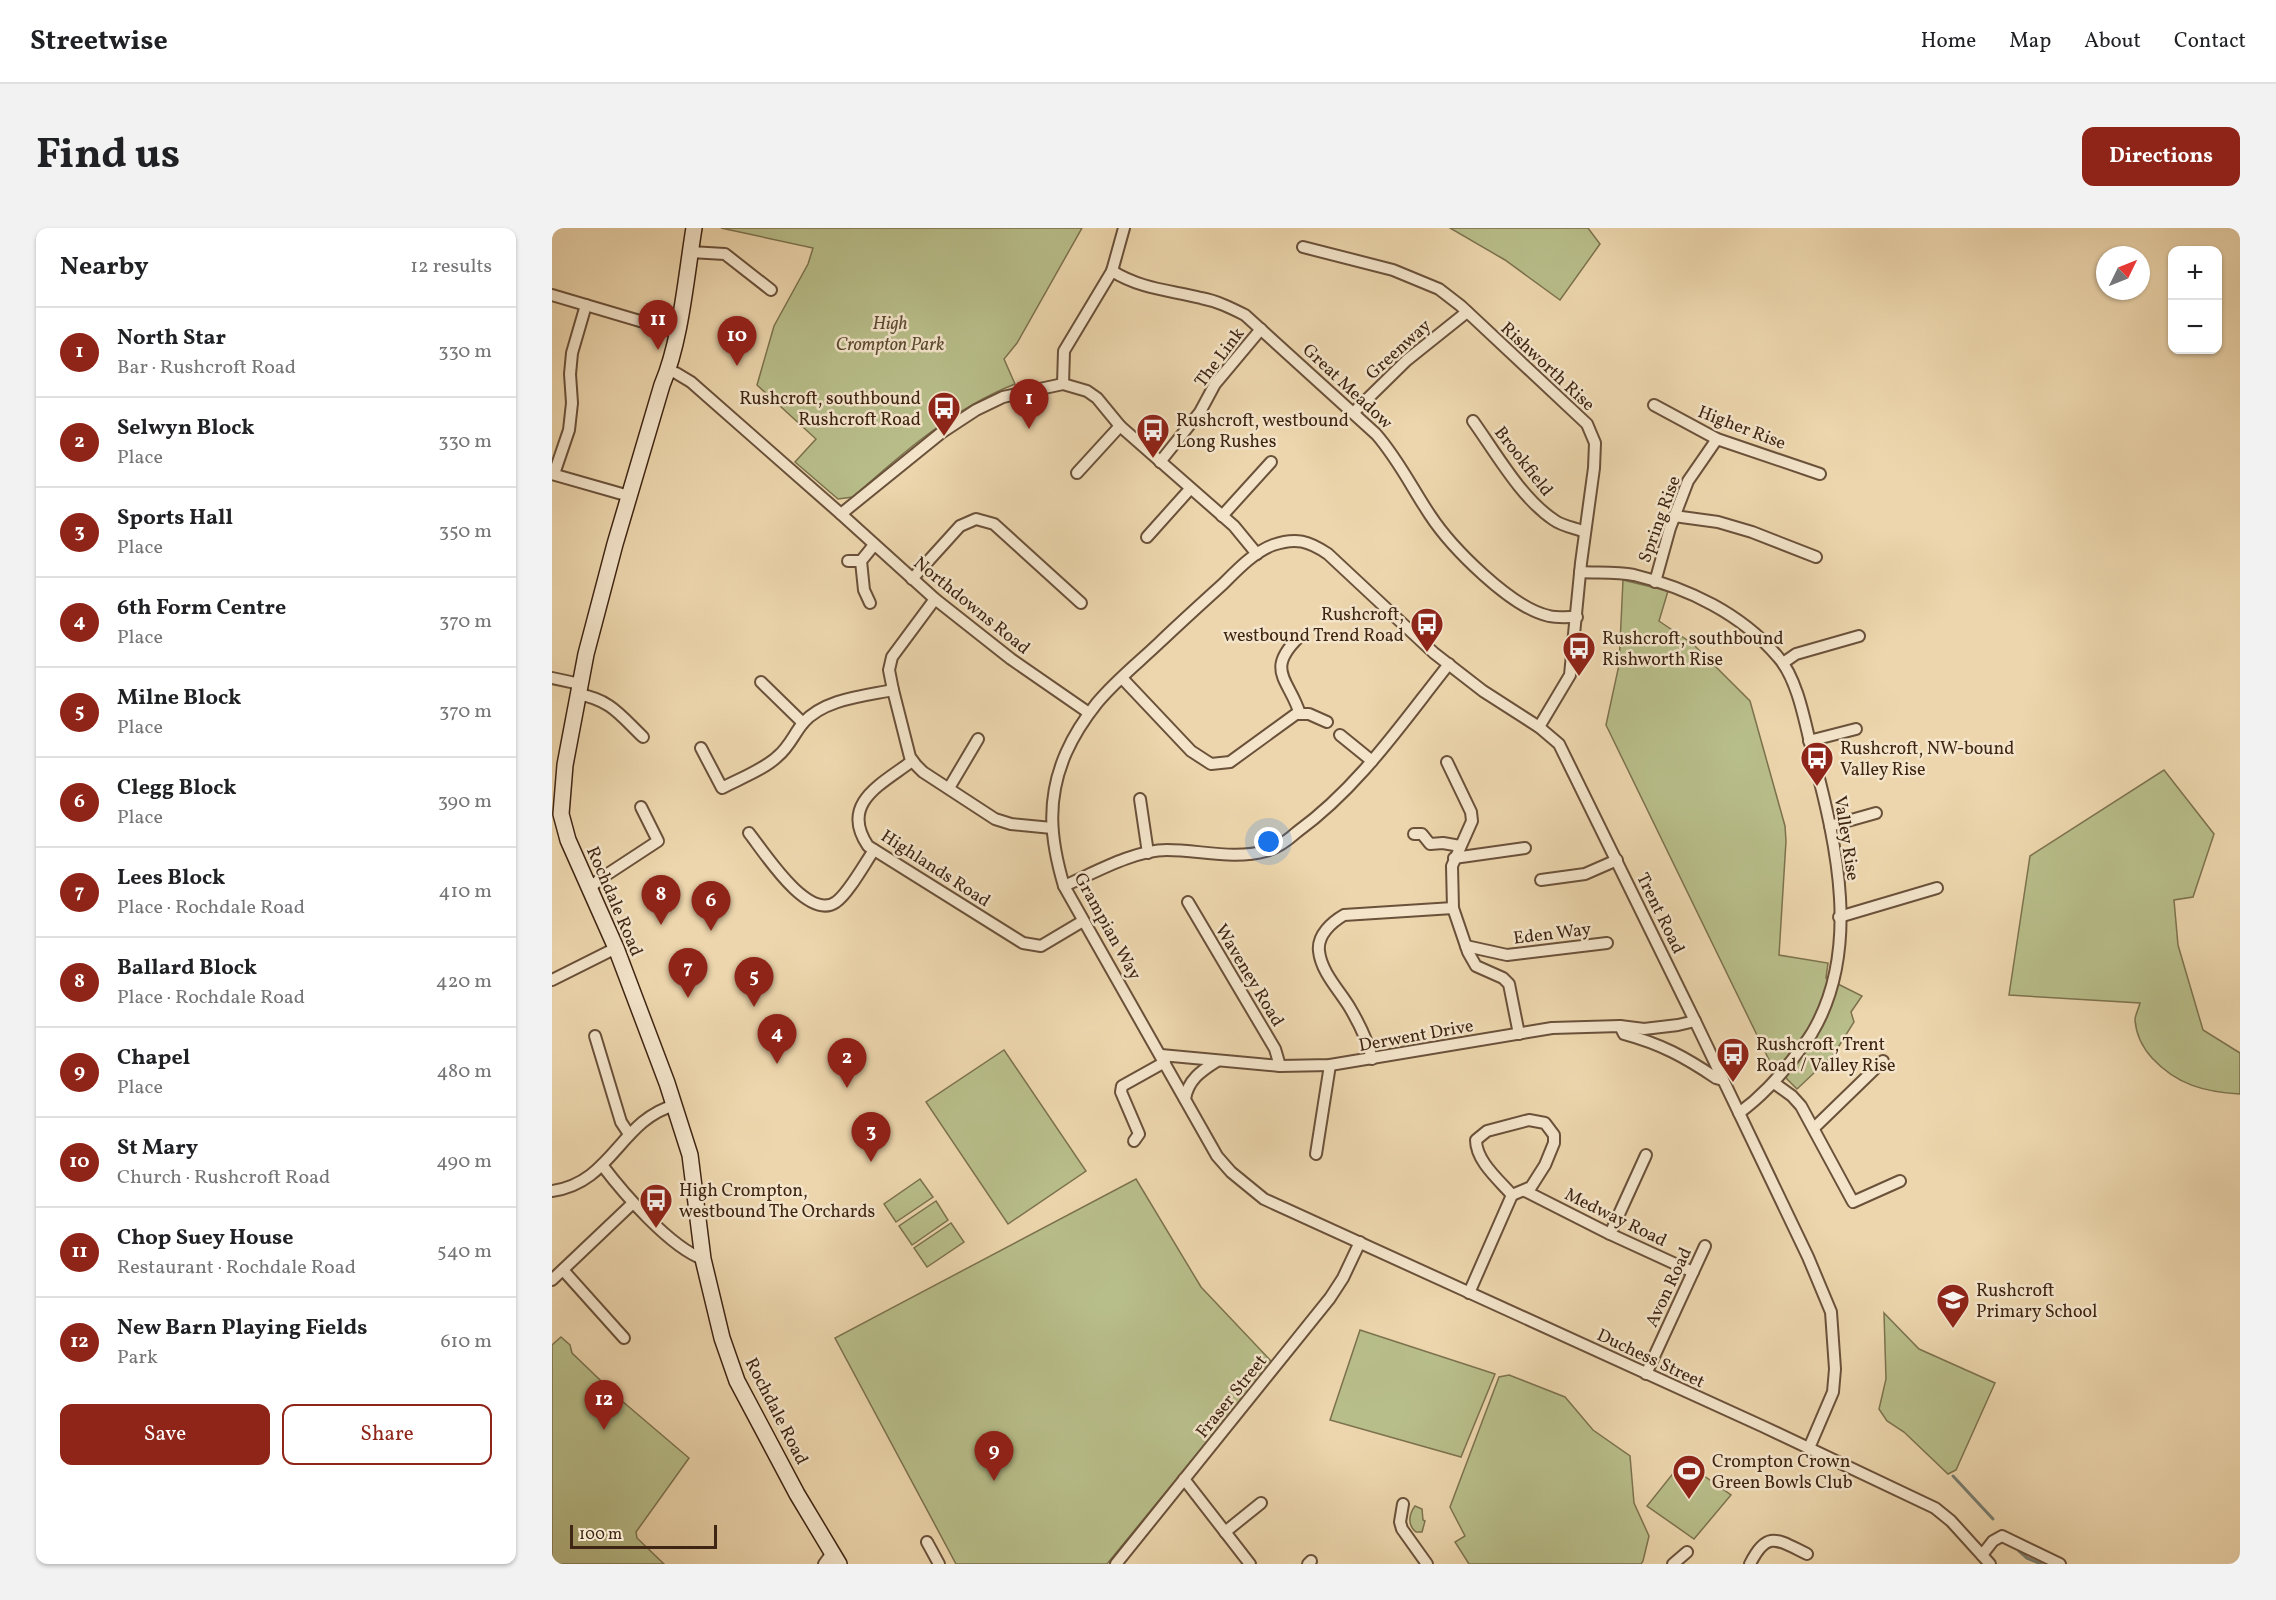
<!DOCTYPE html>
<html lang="en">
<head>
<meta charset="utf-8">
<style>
	:root { --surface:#fff; --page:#f2f2f2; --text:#202124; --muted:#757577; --line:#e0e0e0; --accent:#8f2418 }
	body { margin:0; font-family:Vollkorn,serif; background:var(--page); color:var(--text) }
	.controls { position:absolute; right:18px; top:18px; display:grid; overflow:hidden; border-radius:12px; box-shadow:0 2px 4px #0004 }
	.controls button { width:54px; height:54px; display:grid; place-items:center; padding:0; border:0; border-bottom:2px solid var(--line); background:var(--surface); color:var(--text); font:30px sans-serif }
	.compass { position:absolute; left:1544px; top:18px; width:54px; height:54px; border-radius:50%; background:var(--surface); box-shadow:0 2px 4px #0004; rotate:47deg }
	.scale { position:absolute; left:18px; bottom:15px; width:147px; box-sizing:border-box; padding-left:6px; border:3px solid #3f2513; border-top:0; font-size:16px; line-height:21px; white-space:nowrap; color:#3f2513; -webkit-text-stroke:4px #f3e4ca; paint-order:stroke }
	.you { position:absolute; left:717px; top:614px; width:21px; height:21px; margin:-15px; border:4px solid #fff; border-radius:50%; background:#1a73e8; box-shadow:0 0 0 9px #1a73e833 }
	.badge { display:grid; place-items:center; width:39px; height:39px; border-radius:50%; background:var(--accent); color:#fff; font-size:20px; font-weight:700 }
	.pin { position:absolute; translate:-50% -50px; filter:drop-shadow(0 2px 3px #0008) }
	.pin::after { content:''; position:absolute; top:32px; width:21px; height:18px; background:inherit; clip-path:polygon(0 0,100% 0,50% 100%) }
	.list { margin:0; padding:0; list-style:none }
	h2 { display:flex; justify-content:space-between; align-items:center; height:78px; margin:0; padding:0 24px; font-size:26px }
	h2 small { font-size:20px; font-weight:400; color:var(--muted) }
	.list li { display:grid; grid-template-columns:39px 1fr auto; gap:18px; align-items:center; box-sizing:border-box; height:90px; padding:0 24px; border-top:2px solid var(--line) }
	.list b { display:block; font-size:22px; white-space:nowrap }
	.list p { margin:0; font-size:20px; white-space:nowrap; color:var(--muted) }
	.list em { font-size:20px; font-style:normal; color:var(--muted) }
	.actions { display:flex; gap:12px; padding:18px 24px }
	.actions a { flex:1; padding:14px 0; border:2px solid var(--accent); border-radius:12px; text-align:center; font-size:21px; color:var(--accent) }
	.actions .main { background:var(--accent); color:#fff }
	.map { position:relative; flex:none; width:1688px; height:1336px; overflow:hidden; border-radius:12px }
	header { display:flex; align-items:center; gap:36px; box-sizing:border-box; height:84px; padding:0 30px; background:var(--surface); border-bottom:2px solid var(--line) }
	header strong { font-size:28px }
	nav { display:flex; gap:33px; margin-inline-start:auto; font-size:21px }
	.intro { display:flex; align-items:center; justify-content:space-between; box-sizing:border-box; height:144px; padding:0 36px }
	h1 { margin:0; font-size:42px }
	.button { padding:15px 27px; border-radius:12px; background:var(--accent); color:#fff; font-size:21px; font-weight:700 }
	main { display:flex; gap:36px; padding:0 36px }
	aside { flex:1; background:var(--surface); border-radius:12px; box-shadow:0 2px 4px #0004 }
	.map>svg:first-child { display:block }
	.green { fill:#b8be8a; stroke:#7c724e; stroke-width:1.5 }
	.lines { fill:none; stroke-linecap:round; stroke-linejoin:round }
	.stream { stroke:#767d71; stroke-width:3 }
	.street-casing { stroke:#6a513a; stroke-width:14 }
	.secondary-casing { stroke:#3f2513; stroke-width:18 }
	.street { stroke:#f3e4ca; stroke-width:10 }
	.secondary { stroke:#f3e4ca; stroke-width:15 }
	.labels { text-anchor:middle; stroke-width:5; stroke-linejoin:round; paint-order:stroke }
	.park-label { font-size:18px; font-style:italic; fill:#5d4b31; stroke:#f3e4ca }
	.street-label { font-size:18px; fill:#3f2513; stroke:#f3e4ca }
	.poi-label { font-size:18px; fill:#3f2513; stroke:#f3e4ca; text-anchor:start }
</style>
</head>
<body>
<header>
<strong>Streetwise</strong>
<nav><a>Home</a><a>Map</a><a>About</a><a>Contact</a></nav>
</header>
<div class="intro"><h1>Find us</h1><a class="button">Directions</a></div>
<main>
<aside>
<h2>Nearby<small>12 results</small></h2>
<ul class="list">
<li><span class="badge">1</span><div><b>North Star</b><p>Bar · Rushcroft Road</p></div><em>330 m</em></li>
<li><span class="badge">2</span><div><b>Selwyn Block</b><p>Place</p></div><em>330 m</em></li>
<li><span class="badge">3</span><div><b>Sports Hall</b><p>Place</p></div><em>350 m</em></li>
<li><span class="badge">4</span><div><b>6th Form Centre</b><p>Place</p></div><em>370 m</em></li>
<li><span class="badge">5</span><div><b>Milne Block</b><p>Place</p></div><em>370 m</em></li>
<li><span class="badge">6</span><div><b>Clegg Block</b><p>Place</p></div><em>390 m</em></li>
<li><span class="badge">7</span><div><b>Lees Block</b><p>Place · Rochdale Road</p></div><em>410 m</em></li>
<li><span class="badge">8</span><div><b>Ballard Block</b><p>Place · Rochdale Road</p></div><em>420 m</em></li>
<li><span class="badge">9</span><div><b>Chapel</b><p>Place</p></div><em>480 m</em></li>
<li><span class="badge">10</span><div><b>St Mary</b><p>Church · Rushcroft Road</p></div><em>490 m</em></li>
<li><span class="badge">11</span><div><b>Chop Suey House</b><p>Restaurant · Rochdale Road</p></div><em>540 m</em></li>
<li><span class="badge">12</span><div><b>New Barn Playing Fields</b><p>Park</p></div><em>610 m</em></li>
</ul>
<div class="actions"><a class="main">Save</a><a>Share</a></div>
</aside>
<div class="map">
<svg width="1688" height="1336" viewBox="0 0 1688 1336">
	<rect width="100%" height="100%" fill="#edd6ad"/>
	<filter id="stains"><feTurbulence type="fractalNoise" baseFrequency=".00333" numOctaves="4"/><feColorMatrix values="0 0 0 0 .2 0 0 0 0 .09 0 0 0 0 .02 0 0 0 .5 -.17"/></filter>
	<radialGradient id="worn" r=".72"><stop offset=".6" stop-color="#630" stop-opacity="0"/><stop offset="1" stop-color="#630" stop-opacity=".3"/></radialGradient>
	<!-- green -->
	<g class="green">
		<path d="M169,0H530L465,115L452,131L463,156C402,180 350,225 301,269L286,271L243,234L264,211L205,157L222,98L256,36L261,20Z"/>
		<polygon points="898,0 1036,0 1048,16 1008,72 953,32"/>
		<polygon points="1071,352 1116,363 1107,393 1141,416 1198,473 1233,598 1234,613 1227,727 1276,735 1274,750 1310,768 1299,784 1302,794 1282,826 1245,861 1235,851 1227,833 1221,840 1054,497 1067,437"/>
		<path d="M1612,542L1662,606L1641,669L1622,672L1626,717L1651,802L1688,825V866C1653,864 1625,857 1600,830C1591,820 1584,806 1583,792C1583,787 1587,780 1588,775L1457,767L1478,628Z"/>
		<polygon points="452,822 534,943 456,996 374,874"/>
		<polygon points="368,951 381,969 344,994 332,976"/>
		<polygon points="584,951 649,1059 720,1134 555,1336 404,1336 283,1110"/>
		<polygon points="384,973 396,992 360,1017 347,998"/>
		<polygon points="399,995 412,1014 375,1039 362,1020"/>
		<polygon points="1332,1085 1367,1121 1443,1155 1404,1242 1396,1246 1352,1204 1335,1193 1327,1181 1334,1151"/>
		<polygon points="808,1102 943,1146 909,1229 778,1192"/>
		<polygon points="9,1109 18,1117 20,1125 70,1173 137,1230 84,1304 85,1310 112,1336 0,1336 0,1117"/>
		<polygon points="957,1147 1013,1169 1041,1202 1078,1228 1082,1275 1097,1308 1091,1333 1089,1336 917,1336 903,1314 913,1308 898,1279 947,1149"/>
		<polygon points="1131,1233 1179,1267 1142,1311 1095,1278"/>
		<path d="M863,1278L870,1281L871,1292L873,1293L870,1304H864C855,1297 857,1286 863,1278Z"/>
	</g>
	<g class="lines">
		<!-- stream -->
		<g class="stream">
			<polyline points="1401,1248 1441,1291"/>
			<polyline points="1467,1323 1475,1330 1489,1336"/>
		</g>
		<defs>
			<g id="street">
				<polyline points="751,19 841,42 887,61 909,78 1035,196 1043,215 1042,240 1029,335 1018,447 987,499"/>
				<polyline points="138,24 173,26 219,62"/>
				<path d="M560,43C589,61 617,62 649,70C665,73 679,80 693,87L824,206C846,231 860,260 878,287C899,319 959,380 997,388C1005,390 1016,389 1025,389"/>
				<polyline points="0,67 125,104"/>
				<polyline points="116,143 124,145 139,154 289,286 389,205 424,182 451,169 511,156 535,163 545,170 568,198 682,298 705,326"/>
				<polyline points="511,156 512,123 560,43 572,0"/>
				<polyline points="1102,177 1165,211 1268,246"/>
				<polyline points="801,185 855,132 915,84"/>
				<path d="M921,193C944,225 969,270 1002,292C1010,298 1023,300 1033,304"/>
				<polyline points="608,234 648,184 663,156 709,101"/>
				<polyline points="525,245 568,198"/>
				<polyline points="0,246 77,268"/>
				<polyline points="2,246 17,202 20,175 18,146 20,125 34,77"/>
				<polyline points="289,286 383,371 459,431 537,485"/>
				<polyline points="670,288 719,234"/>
				<polyline points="1122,288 1166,294 1200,304 1264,329"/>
				<polyline points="595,309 638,261"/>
				<polyline points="296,333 309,333"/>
				<path d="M1028,344C1046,345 1065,344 1082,347C1136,360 1190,386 1226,429C1247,452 1254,501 1262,531C1285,618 1309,723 1260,805C1255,814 1247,822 1241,831C1224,852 1209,869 1187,885"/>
				<polyline points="360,351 408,298 424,291 442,296 529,375"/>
				<polyline points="1103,354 1118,300 1136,253 1165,211"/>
				<polyline points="383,371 340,429 337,442 341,462 358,529 364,537 371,544 443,591 459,596 500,600"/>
				<polyline points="318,375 312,362 309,333 322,317"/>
				<path d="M746,410C713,443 737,451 748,486"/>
				<polyline points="1231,435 1244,426 1307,408"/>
				<polyline points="0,450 28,456"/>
				<polyline points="570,450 639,523 659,536 678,534 744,486 757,486 775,494"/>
				<polyline points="209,454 251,495"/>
				<path d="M26,466C59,472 68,487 91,509"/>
				<polyline points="788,507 820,533"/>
				<polyline points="1257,513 1304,501"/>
				<path d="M149,520L170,560C187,551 213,541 226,528C237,519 242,506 251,495C272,471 312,468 341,462"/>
				<path d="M360,533C330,556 287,575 316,618L471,715L489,718L531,693"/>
				<polyline points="895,534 919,584 920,593 900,638 901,680 916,724 924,738 951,750 957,756 967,806"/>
				<polyline points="397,560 426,511"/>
				<polyline points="588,571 596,625"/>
				<polyline points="1278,598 1324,585"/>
				<path d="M197,605C212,624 256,694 284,674C296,666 313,635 322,622"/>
				<polyline points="862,606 870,606 878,616 891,615 908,618"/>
				<polyline points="902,630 973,620"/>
				<polyline points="989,652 1033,646 1065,632"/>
				<path d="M512,658C542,645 582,622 615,622C647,622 682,632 714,623C726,620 736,612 745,604C807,559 850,495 897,436"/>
				<polyline points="37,661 48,651 106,613 89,579"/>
				<polyline points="636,674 723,821 728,838"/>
				<polyline points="1287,689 1385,660"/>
				<polyline points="914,718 955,727 1055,715"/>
				<polyline points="0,752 64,720"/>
				<path d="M1068,798L1072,806C1109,816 1133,829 1164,850L1171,852"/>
				<polyline points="43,808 69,894 77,906"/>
				<polyline points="609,827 728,838 778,837 1000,800 1068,798 1092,801 1126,797 1143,793"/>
				<path d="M820,831C816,813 808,797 798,780C788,763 769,744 767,723C765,707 780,694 792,687L901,680"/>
				<polyline points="1222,855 1240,868 1249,878 1301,974 1348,953"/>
				<path d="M633,871C636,852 649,843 665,833"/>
				<path d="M977,892L993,895L1002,907V915L993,937L979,959L960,967C947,952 924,933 924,912L935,903Z"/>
				<polyline points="1262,900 1331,833"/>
				<polyline points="582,913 587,906 569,864 570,858 613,834"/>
				<polyline points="764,926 778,837"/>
				<path d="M50,937C72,966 118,1019 151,1031"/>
				<path d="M0,963C60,955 68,892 123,877"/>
				<polyline points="973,963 1058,1006 1141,1044"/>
				<polyline points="1058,1006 1094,927"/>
				<polyline points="11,1042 72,1110"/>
				<polyline points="0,1052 81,975"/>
				<polyline points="917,1065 960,967"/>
				<polyline points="1094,1146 1153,1018"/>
				<path d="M1257,1220L1281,1164L1283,1141L1279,1084L1256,1029L1143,793L1007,516L987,499L931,463L882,425L776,326C757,313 744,309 721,317C702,324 685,342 671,356C650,375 628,395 607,415C587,434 563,453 545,475C533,490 522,507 514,525C494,571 498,611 512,658L665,928L679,944L712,971L1210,1198L1383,1280L1399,1293L1438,1336"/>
				<polyline points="632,1251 698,1336"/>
				<polyline points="851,1276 848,1294 850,1301 875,1336"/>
				<polyline points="673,1304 709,1275"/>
				<polyline points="375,1314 387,1336"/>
				<polyline points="1430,1327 1441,1313 1450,1308 1508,1336"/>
				<polyline points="272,1336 280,1325"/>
				<polyline points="564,1336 778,1070 791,1050 808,1014"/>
				<polyline points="756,1336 759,1333"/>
				<polyline points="1121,1336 1135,1324"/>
				<path d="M1198,1336C1215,1301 1226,1312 1255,1326"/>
			</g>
			<path id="secondary" d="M142,0C134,49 129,112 110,157L63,316L34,426L13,537L9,586L16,612L64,720L115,855L138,927L151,1031L170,1110L185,1153L245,1266L287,1336"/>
		</defs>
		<!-- street casing -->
		<use href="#street" class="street-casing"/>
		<!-- secondary casing -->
		<use href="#secondary" class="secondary-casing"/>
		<!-- street -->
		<use href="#street" class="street"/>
		<!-- secondary -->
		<use href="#secondary" class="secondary"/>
	</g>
	<!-- icons -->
	<defs>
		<symbol id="bus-pin" viewBox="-11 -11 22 30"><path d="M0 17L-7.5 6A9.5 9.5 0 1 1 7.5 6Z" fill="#8f2418" stroke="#f3e4ca"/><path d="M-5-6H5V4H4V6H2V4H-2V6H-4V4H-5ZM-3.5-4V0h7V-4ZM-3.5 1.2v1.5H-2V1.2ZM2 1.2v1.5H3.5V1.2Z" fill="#fff"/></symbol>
		<symbol id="school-pin" viewBox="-11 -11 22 30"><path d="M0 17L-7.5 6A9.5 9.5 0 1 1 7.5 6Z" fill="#8f2418" stroke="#f3e4ca"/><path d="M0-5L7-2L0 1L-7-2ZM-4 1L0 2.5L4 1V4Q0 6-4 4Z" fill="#fff"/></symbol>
		<symbol id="stadium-pin" viewBox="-11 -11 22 30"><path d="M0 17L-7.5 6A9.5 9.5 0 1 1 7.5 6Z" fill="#8f2418" stroke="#f3e4ca"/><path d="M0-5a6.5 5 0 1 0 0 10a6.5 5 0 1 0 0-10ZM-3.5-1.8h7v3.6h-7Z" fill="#fff"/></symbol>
	</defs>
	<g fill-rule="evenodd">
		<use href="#bus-pin" x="373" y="161" width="38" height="52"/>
		<use href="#bus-pin" x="582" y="183" width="38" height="52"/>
		<use href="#bus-pin" x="856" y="377" width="38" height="52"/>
		<use href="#bus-pin" x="1008" y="401" width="38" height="52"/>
		<use href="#bus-pin" x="1246" y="511" width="38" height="52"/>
		<use href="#bus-pin" x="1162" y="807" width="38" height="52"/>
		<use href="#bus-pin" x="85" y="953" width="38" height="52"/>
		<use href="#school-pin" x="1382" y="1053" width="38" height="52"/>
		<use href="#stadium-pin" x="1118" y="1224" width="38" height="52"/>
	</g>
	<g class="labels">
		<!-- park labels -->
		<g class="park-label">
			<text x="338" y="101">High<tspan x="338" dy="21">Crompton Park</tspan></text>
		</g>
		<!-- street labels -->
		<g class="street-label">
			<text transform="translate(846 121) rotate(-42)" y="6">Greenway</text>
			<text transform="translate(667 129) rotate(-53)" y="6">The Link</text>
			<text transform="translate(996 138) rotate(43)" y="6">Rishworth Rise</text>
			<text transform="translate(796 158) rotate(43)" y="6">Great Meadow</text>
			<text transform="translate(1190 199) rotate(21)" y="6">Higher Rise</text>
			<text transform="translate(972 233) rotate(52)" y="6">Brookfield</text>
			<text transform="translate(1107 291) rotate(-70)" y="6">Spring Rise</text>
			<text transform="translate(420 377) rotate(39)" y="6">Northdowns Road</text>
			<text transform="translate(1295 610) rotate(81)" y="6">Valley Rise</text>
			<text transform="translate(384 640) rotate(33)" y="6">Highlands Road</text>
			<text transform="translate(63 673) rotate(67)" y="6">Rochdale Road</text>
			<text transform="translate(1109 685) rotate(64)" y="6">Trent Road</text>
			<text transform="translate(556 698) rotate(61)" y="6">Grampian Way</text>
			<text transform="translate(1000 705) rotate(-7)" y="6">Eden Way</text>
			<text transform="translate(698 747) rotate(59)" y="6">Waveney Road</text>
			<text transform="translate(864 807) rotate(-10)" y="6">Derwent Drive</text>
			<text transform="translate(1064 989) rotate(26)" y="6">Medway Road</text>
			<text transform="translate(1116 1059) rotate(-65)" y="6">Avon Road</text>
			<text transform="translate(1099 1130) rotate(25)" y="6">Duchess Street</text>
			<text transform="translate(679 1168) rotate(-51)" y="6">Fraser Street</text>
			<text transform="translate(225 1183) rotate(63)" y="6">Rochdale Road</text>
		</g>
		<!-- poi labels -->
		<g class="poi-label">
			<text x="369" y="176" text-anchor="end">Rushcroft, southbound<tspan x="369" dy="21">Rushcroft Road</tspan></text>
			<text x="624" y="198">Rushcroft, westbound<tspan x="624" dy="21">Long Rushes</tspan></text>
			<text x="852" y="392" text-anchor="end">Rushcroft,<tspan x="852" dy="21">westbound Trend Road</tspan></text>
			<text x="1050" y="416">Rushcroft, southbound<tspan x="1050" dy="21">Rishworth Rise</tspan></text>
			<text x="1288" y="526">Rushcroft, NW-bound<tspan x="1288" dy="21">Valley Rise</tspan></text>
			<text x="1204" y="822">Rushcroft, Trent<tspan x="1204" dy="21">Road / Valley Rise</tspan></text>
			<text x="127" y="968">High Crompton,<tspan x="127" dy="21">westbound The Orchards</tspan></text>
			<text x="1424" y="1068">Rushcroft<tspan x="1424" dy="21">Primary School</tspan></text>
			<text x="1160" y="1239">Crompton Crown<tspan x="1160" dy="21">Green Bowls Club</tspan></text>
		</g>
	</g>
	<rect width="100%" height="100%" filter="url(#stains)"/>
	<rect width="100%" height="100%" fill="url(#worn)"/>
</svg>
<div class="controls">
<button>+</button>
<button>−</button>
</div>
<svg class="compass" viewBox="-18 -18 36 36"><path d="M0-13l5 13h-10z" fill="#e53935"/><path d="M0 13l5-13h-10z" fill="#757577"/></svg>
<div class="scale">100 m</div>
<div class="you"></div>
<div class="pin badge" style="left:477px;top:201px">1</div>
<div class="pin badge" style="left:295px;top:860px">2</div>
<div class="pin badge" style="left:319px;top:934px">3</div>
<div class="pin badge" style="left:225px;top:836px">4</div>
<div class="pin badge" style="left:202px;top:779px">5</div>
<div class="pin badge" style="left:159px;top:703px">6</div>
<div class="pin badge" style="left:136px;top:770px">7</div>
<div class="pin badge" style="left:109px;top:697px">8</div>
<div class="pin badge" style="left:442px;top:1253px">9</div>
<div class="pin badge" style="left:185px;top:138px">10</div>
<div class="pin badge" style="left:106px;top:122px">11</div>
<div class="pin badge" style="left:52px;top:1202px">12</div>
</div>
</main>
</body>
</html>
